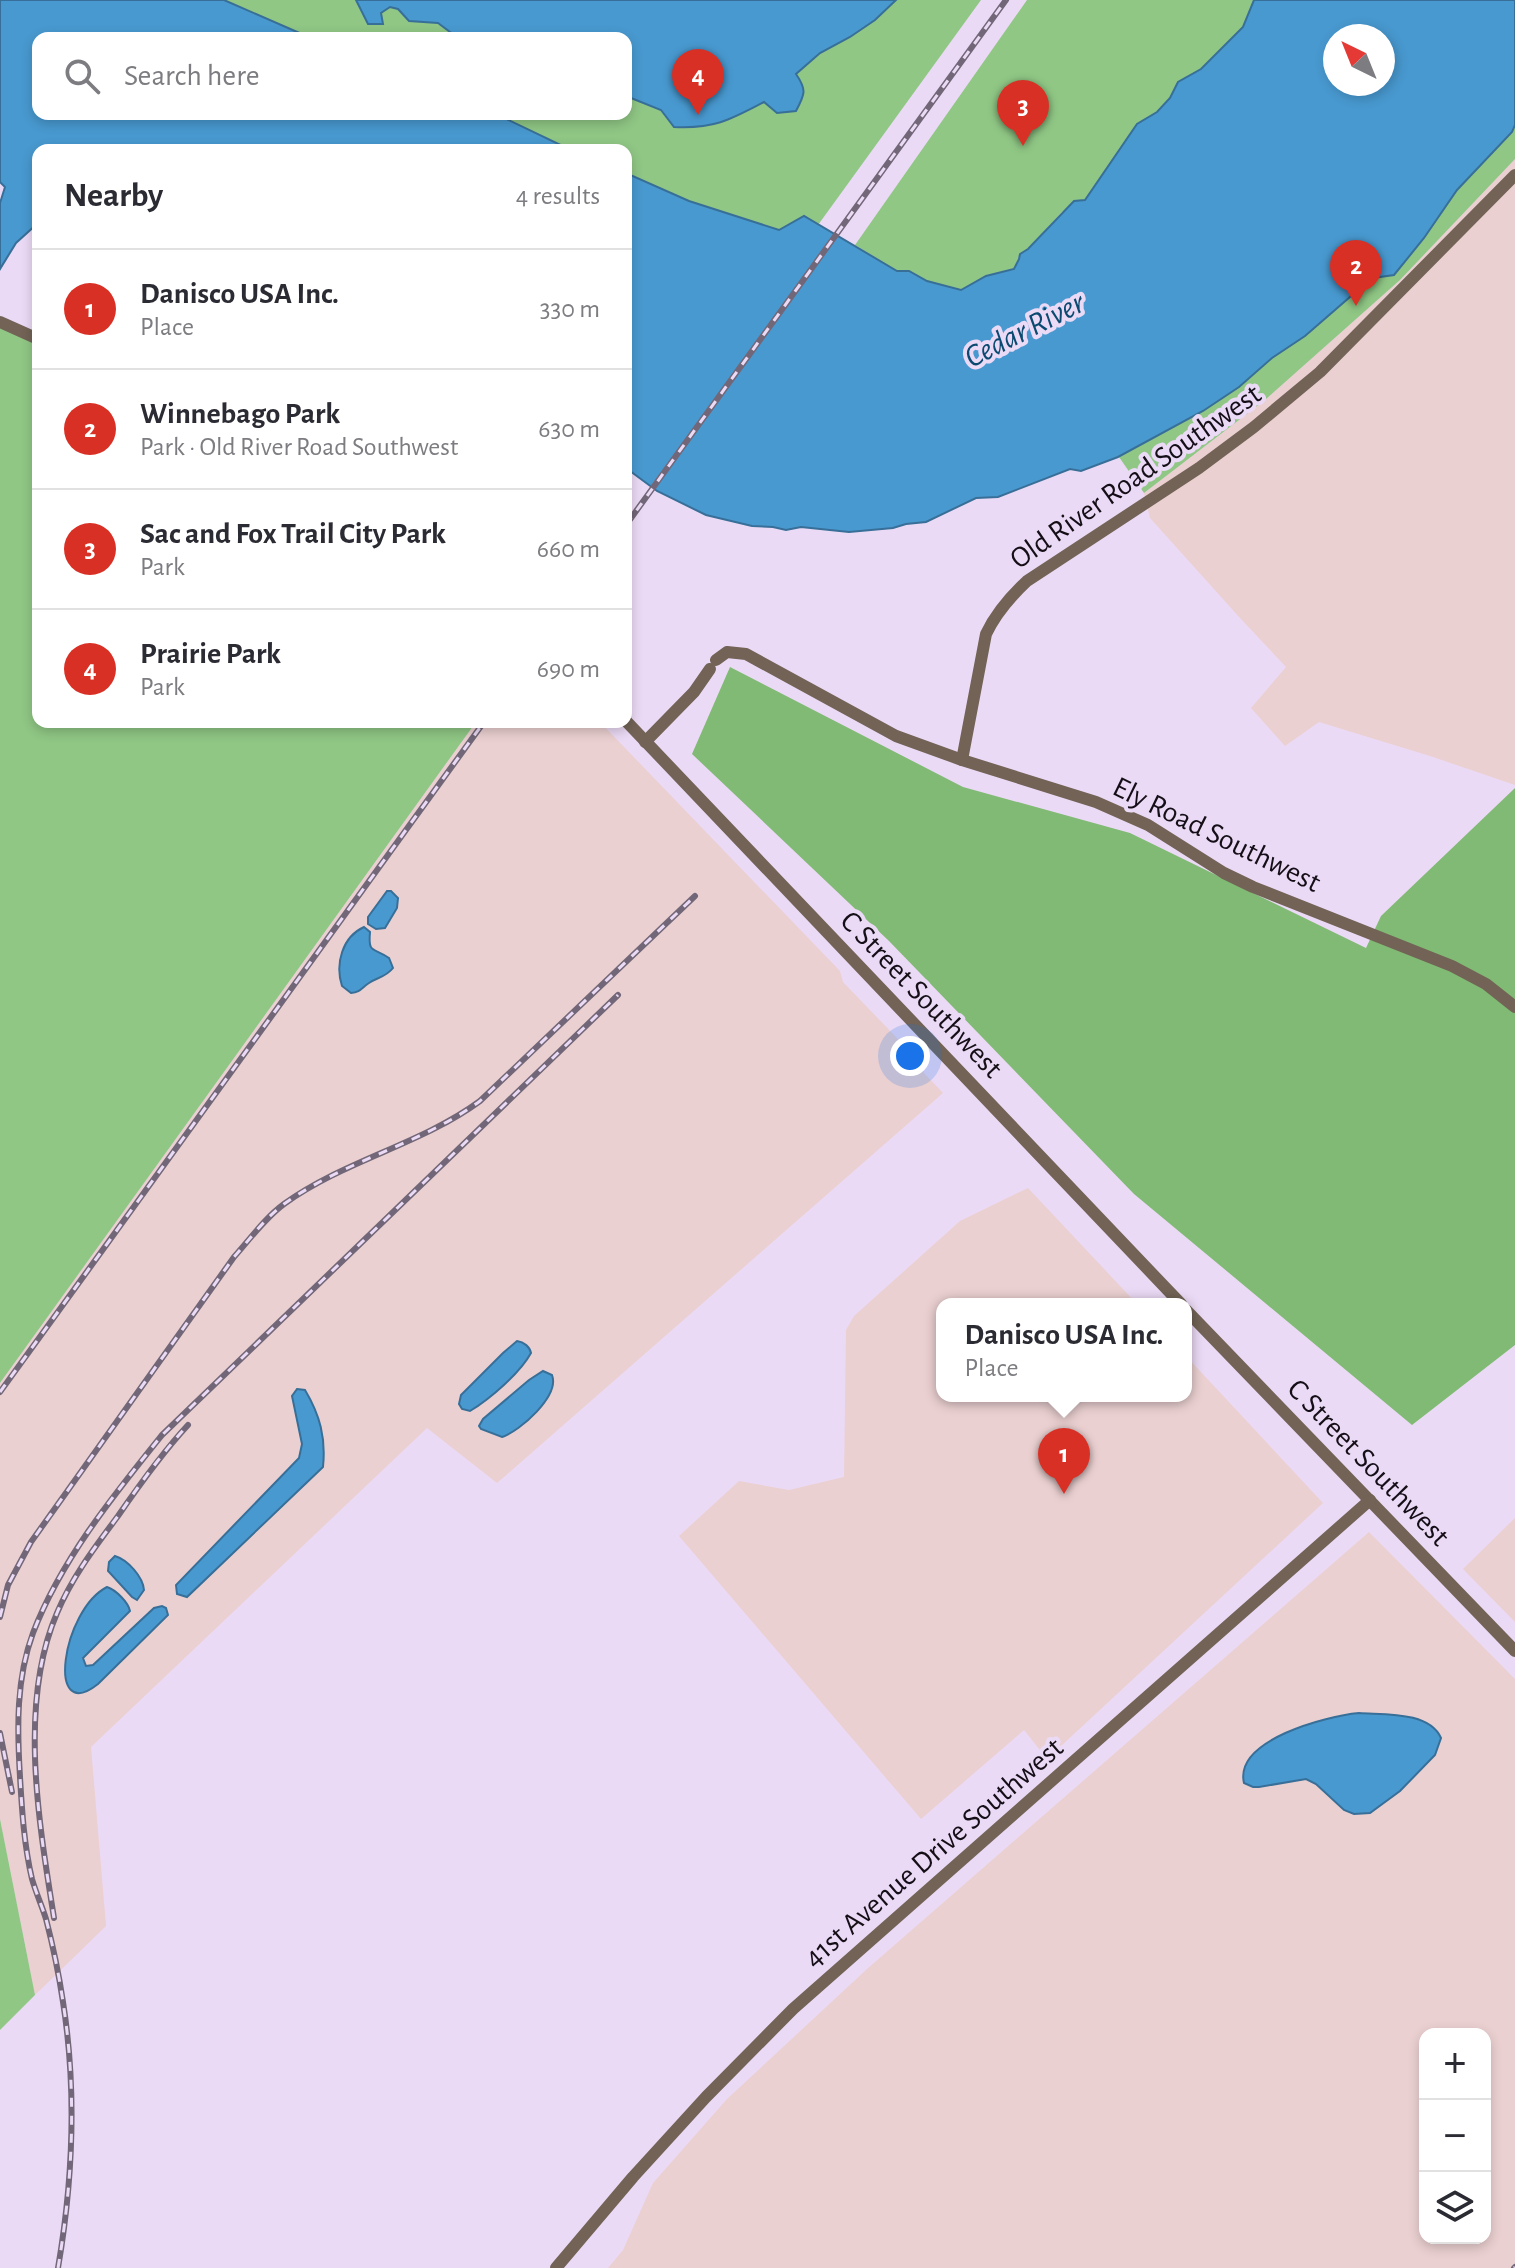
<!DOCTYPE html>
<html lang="en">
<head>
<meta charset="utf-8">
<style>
	:root { --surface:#fff; --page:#f7f7f7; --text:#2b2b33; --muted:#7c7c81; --line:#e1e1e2; --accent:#d93025 }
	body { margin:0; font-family:"Alegreya Sans",sans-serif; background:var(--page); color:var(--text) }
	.controls { position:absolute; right:24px; bottom:24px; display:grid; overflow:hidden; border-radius:16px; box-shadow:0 4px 12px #0003 }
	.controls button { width:72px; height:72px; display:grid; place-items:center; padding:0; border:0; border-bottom:2px solid var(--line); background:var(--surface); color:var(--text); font:40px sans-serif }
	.compass { position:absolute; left:1323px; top:24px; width:72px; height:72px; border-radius:50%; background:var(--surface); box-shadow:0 4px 12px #0003; rotate:317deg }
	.you { position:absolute; left:910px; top:1056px; width:28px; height:28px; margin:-20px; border:6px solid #fff; border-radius:50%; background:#1a73e8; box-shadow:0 0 0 12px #1a73e833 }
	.badge { display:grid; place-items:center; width:52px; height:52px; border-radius:50%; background:var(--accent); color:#fff; font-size:26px; font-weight:700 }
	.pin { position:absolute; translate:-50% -66px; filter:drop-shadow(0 2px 4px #0008) }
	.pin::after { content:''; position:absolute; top:42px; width:28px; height:24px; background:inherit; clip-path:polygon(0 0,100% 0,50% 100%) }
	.popup { position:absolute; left:936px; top:1298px; width:256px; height:104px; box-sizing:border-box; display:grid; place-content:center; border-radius:16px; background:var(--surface); filter:drop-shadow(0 2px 6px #0005); font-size:26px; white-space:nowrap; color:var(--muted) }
	.popup b { font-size:30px; color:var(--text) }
	.popup::after { content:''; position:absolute; left:50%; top:100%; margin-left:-16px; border:16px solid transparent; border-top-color:var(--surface) }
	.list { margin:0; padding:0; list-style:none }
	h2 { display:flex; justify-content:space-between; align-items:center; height:104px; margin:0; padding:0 32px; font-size:34px }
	h2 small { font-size:26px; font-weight:400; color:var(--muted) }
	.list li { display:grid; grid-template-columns:52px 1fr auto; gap:24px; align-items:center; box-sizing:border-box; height:120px; padding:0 32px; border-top:2px solid var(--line) }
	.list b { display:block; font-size:30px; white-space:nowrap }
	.list p { margin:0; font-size:26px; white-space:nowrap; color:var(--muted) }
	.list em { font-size:26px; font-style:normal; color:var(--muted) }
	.icon { flex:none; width:44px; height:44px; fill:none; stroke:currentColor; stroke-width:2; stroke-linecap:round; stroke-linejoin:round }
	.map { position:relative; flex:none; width:1515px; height:2268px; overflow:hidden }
	.search { position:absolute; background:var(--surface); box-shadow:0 4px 12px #0003; left:32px; top:32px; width:600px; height:88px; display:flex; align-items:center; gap:20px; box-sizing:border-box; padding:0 28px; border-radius:16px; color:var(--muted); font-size:30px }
	.panel { position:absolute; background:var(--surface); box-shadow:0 4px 12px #0003; left:32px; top:144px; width:600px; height:584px; border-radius:16px }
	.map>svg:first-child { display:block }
	.industrial { fill:#ebd0d1; fill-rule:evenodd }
	.green { fill:#90c785 }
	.forest { fill:#80ba74 }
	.water { fill:#4899d0; stroke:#386f98; stroke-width:2; fill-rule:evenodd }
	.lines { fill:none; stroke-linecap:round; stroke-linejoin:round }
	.secondary { stroke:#726356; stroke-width:12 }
	.rail-casing { stroke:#726778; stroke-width:6 }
	.rail { stroke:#ebdaf5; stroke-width:3; stroke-dasharray:9; stroke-linecap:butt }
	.labels { text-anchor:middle; stroke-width:8; stroke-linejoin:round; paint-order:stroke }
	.street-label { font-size:30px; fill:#140e17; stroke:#ebdaf5 }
	.water-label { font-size:32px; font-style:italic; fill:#0b4a70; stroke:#ebdaf5 }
</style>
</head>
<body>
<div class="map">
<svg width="1515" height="2268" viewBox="0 0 1515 2268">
	<rect width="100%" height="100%" fill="#ebdaf5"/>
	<!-- industrial -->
	<g class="industrial">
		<polygon points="1515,159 1515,785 1430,756 1319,722 1285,746 1251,708 1286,667 1240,618 1150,518 1144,493 1265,400 1400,280"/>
		<polygon points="476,722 600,722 840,971 843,982 921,1063 924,1073 943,1093 497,1483 427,1428 91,1747 106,1926 35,1995 0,1819 0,1383"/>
		<polygon points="1028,1188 1137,1304 942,1304 942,1396 1186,1396 1186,1356 1323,1503 1047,1759 1024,1730 921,1819 679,1536 739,1481 789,1490 844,1477 846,1330 854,1316 960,1221"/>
		<polygon points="1515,1518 1515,1622 1463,1569"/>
		<path d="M1369,1532L1515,1679V2268H608L623,2250L653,2183L727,2099L867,1969ZM1425,2034H1485V2238H1425Z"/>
	</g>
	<!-- green -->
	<g class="green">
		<polygon points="224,0 981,0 818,225 804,216 779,230 689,201 626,173 626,150 571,150 496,114 626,114 626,38 311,38"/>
		<polygon points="1027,0 1254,0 1243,27 1201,69 1178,82 1170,98 1157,112 1137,124 1085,200 1062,212 1028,249 1020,254 1014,269 986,276 960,290 927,281 909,271 897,271 855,245"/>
		<polygon points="1515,125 1515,159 1400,280 1265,400 1144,493 1119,457 1203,411 1239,387 1272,358 1305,336 1351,296 1357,285 1366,279 1394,275 1424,238 1457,190 1512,132"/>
		<polygon points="0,323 38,339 38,722 476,722 0,1383"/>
		<polygon points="0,1819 35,1995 0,2030"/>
	</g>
	<!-- forest -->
	<polygon class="forest" points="730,667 963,787 1130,833 1366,948 1381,916 1515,788 1515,1345 1412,1425 1134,1194 889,941 692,754"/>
	<!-- water -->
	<g class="water">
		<polygon points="0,0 224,0 311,38 38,38 38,114 496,114 571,150 38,150 38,223 16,243 0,269 0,203 5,187 0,182"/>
		<path d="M356,0H896L875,20L850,37L820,53L796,74C807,90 805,94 796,111L777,113L764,102C730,120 714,129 674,127L661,110L626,96V38H458L438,23L409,21L398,9L390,7L381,13L383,24H368Z"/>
		<path d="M1254,0H1515V125L1512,132L1457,190L1424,238L1394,275L1366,279L1357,285L1351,296L1305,336L1272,358L1239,387L1203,411L1118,457L1081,471L1070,469L998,497L976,498L926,522L906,524L893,528L849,532L801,527L786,530L773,527L752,526L706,515L657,491L626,468V173L689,201L779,230L804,216L897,271H909L927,281L961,290L986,276L1014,269L1019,259L1020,254L1028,249L1074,201L1085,200L1137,124L1157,112L1170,98L1178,82L1201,69L1243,27ZM1335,36H1383V84H1335Z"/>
		<polygon points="387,891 391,891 398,898 397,908 385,928 376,929 368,924 368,917"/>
		<path d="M364,927L370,932C368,954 373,947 389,958L393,968C386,977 378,977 369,983C361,988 361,992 351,993L342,986C335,964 342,937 364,927Z"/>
		<path d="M517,1341C524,1342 530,1347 531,1353C520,1373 490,1399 470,1411L462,1409L459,1404L461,1395L503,1353Z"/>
		<path d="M543,1371L552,1375C560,1396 520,1431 502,1437L481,1429L479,1426L483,1419L529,1380Z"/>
		<path d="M297,1389L305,1390C320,1415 326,1438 323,1467L187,1597L177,1594L176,1585L299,1458L302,1444L292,1396Z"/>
		<path d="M115,1556C128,1560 143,1577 144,1590L137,1600L132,1597L108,1571L109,1562Z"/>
		<path d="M107,1587C116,1590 128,1602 130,1611L83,1658L86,1666L93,1665L154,1608L162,1606L166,1608L168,1615L98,1684C45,1726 62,1610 107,1587Z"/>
		<path d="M1359,1713C1384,1715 1429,1711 1441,1738L1435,1755L1400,1791L1370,1813L1354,1814L1344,1810L1316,1784L1306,1779L1259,1787H1253L1244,1783C1234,1740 1326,1716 1359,1713Z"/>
	</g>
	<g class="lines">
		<!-- secondary -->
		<g class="secondary">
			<polyline points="0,322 38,339"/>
			<polyline points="716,660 727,652 746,654 896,736 962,760 1096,802 1148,825 1224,873 1253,887 1452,966 1486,984 1515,1007"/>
			<polyline points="626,721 1181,1304"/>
			<polyline points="645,742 694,692 710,669"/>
			<path d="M962,760L986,634C996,613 1010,597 1027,581L1199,468L1254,427L1320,372L1515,175"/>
			<polyline points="1186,1310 1515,1651"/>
			<polyline points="556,2268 633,2177 706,2097 793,2009 1370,1500"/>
		</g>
		<defs>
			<g id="rail">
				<polyline points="626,525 1006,0"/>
				<polyline points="0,1392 484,722"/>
				<path d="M0,1617L8,1585L31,1542L234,1257C250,1239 265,1218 284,1204C345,1160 420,1145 480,1101L695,896"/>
				<polyline points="0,1733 12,1792"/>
				<path d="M54,1918C39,1824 18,1703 57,1613C72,1577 95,1547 118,1516C140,1484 162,1453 188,1425"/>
				<path d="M58,2268C73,2180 77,2091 63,2002C59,1975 53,1946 46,1919C42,1906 36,1893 32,1879C24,1845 22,1811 20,1777C17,1728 16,1679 33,1633C61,1560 113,1496 162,1435L618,995"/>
				<polyline points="1514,2268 1515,2267"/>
			</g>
		</defs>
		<!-- rail casing -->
		<use href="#rail" class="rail-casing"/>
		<!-- rail -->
		<use href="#rail" class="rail"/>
	</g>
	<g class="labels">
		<!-- street labels -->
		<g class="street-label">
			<text transform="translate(1135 476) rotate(-35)" y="10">Old River Road Southwest</text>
			<text transform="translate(1217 834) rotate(26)" y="10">Ely Road Southwest</text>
			<text transform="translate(922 994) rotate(46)" y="10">C Street Southwest</text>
			<text transform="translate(1369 1462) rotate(46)" y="10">C Street Southwest</text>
			<text transform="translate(933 1852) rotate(-41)" y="10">41st Avenue Drive Southwest</text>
		</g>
		<!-- water labels -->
		<g class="water-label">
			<text transform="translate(1024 329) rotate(-27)" y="11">Cedar River</text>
		</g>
	</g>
</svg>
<div class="controls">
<button>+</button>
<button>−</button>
<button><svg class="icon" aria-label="layers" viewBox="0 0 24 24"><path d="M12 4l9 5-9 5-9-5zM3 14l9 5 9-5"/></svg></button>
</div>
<svg class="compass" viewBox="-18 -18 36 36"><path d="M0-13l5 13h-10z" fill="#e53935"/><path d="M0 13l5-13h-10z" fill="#7c7c81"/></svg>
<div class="you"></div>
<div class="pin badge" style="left:1064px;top:1494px">1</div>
<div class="popup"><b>Danisco USA Inc.</b>Place</div>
<div class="pin badge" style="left:1356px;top:306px">2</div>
<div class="pin badge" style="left:1023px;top:146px">3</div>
<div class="pin badge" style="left:698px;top:115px">4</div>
<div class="search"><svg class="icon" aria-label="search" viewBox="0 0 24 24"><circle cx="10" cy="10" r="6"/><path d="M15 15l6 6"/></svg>Search here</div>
<section class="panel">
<h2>Nearby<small>4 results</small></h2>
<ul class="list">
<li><span class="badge">1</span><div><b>Danisco USA Inc.</b><p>Place</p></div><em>330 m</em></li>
<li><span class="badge">2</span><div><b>Winnebago Park</b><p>Park · Old River Road Southwest</p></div><em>630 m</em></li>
<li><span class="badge">3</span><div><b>Sac and Fox Trail City Park</b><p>Park</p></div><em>660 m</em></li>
<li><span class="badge">4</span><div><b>Prairie Park</b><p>Park</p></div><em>690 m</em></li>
</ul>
</section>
</div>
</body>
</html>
